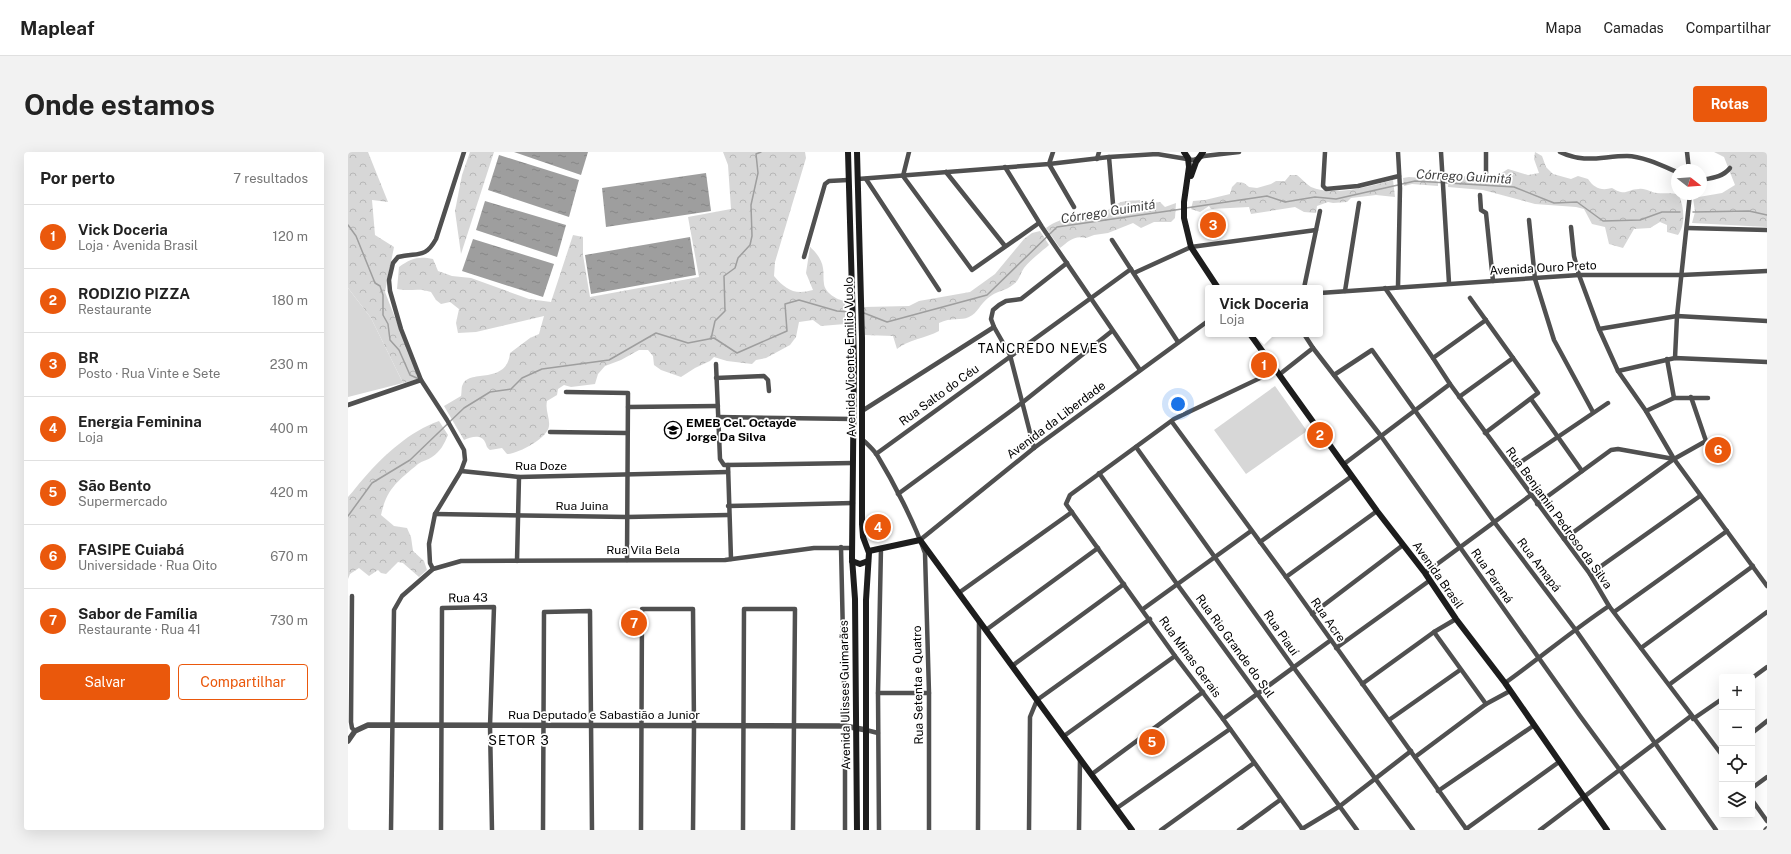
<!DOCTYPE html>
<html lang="pt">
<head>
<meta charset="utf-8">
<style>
	:root { --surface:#fff; --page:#f2f2f2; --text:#222; --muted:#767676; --line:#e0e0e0; --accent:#ea580c }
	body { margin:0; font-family:"Public Sans",sans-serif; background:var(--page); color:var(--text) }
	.controls { position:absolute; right:12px; bottom:12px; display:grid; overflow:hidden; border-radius:4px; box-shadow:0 4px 16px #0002 }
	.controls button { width:36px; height:36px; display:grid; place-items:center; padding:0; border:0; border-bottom:1px solid var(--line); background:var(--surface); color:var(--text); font:20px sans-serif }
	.compass { position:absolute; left:1323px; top:12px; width:36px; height:36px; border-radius:50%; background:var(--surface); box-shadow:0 4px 16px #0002; rotate:107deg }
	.you { position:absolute; left:830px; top:252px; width:14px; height:14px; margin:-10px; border:3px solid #fff; border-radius:50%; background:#1a73e8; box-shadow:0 0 0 6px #1a73e833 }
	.badge { display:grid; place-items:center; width:26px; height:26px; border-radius:50%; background:var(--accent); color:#fff; font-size:13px; font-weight:700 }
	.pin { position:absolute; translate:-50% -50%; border:2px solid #fff; box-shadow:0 1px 4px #0006 }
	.popup { position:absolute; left:857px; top:133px; width:118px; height:52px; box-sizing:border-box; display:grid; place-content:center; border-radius:4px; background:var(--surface); filter:drop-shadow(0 1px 3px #0005); font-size:13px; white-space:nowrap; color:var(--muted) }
	.popup b { font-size:15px; color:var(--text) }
	.popup::after { content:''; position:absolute; left:50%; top:100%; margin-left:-8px; border:8px solid transparent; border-top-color:var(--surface) }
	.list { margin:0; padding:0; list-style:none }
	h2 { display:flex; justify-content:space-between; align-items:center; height:52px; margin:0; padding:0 16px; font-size:17px }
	h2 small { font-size:13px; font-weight:400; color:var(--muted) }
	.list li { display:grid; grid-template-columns:26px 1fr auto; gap:12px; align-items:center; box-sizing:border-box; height:64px; padding:0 16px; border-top:1px solid var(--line) }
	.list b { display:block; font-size:15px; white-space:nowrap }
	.list p { margin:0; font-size:13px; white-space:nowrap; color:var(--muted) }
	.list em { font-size:13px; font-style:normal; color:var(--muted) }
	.actions { display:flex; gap:8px; padding:12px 16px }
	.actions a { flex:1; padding:9px 0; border:1px solid var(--accent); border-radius:4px; text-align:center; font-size:14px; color:var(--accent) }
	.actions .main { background:var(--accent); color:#fff }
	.icon { flex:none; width:22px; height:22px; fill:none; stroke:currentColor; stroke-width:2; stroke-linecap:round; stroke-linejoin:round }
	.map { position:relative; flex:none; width:1419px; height:678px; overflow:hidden; border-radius:4px }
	header { display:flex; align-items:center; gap:24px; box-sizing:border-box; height:56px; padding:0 20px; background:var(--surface); border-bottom:1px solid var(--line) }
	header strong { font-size:19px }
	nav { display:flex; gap:22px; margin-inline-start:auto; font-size:14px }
	.intro { display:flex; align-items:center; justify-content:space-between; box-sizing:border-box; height:96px; padding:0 24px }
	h1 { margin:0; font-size:28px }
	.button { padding:10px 18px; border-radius:4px; background:var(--accent); color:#fff; font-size:14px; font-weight:700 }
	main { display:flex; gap:24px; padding:0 24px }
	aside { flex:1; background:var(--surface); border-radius:4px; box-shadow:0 4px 16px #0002 }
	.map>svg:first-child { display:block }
	.green { fill:#d7d7d7 }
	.forest { fill:url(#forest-crowns) }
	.water { fill:url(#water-ripples) }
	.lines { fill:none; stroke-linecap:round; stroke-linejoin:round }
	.stream { stroke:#9e9e9e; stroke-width:1.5 }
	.minor { stroke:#505050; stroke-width:4.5 }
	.tertiary { stroke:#505050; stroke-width:5.5 }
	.secondary { stroke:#1d1d1d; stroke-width:6 }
	.labels { text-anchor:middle; stroke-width:3.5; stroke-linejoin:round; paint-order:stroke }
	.street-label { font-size:12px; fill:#000; stroke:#fff }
	.poi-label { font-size:12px; font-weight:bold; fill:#000; stroke:#fff; text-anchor:start }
	.water-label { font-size:13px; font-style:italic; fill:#3f3f3f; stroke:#fff }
	.neighbourhood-label { font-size:13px; letter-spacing:1px; fill:#000; stroke:#fff }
</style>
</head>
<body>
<header>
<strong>Mapleaf</strong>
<nav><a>Mapa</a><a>Camadas</a><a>Compartilhar</a></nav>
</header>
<div class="intro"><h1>Onde estamos</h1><a class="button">Rotas</a></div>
<main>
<aside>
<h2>Por perto<small>7 resultados</small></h2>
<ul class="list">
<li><span class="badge">1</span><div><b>Vick Doceria</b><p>Loja · Avenida Brasil</p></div><em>120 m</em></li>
<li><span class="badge">2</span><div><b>RODIZIO PIZZA</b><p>Restaurante</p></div><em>180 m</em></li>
<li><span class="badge">3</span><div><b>BR</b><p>Posto · Rua Vinte e Sete</p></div><em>230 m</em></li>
<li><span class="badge">4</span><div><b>Energia Feminina</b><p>Loja</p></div><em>400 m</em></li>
<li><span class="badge">5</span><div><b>São Bento</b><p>Supermercado</p></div><em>420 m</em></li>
<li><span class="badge">6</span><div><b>FASIPE Cuiabá</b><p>Universidade · Rua Oito</p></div><em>670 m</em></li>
<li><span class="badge">7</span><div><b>Sabor de Família</b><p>Restaurante · Rua 41</p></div><em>730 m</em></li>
</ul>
<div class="actions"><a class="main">Salvar</a><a>Compartilhar</a></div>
</aside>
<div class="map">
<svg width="1419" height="678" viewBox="0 0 1419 678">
	<defs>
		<pattern id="forest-crowns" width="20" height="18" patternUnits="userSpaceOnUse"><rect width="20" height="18" fill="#d7d7d7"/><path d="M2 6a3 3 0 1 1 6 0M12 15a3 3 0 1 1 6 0" fill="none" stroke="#b7b7b7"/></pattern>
		<pattern id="water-ripples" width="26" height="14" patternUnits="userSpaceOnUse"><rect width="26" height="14" fill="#9e9e9e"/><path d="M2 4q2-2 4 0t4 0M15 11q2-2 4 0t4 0" fill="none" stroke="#868686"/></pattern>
	</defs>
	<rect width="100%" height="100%" fill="#fff"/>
	<!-- green -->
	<g class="green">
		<polygon points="0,136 23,166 55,231 0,245"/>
		<polygon points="927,234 959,279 898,322 866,278"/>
	</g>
	<!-- forest -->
	<g class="forest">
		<polygon points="0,0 20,0 40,50 24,48 27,83 46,95 37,140 71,227 55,231 23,166 0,136"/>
		<polygon points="122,0 146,0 113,102 107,59 114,23"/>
		<path d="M375,0H457L458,6L427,110L426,124C438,138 446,143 465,138L458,121L462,95C468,100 474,108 475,116C476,121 475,127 476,132C477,141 489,148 497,149V172L473,174L465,168L451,170L448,185L442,193L418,206L408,208L404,212L379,209L366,205L362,209L347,216L333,225L313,218L306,213L305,204L300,198H291L273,208L257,214L250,222L247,232L223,235L216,233L210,237L209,243L199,249C197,259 202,266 201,274C200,286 170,302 159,302L154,296L142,298C138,295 139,294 137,290C133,282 123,285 116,288L96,254L113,244C114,240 113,235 115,232C122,217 159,233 162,201L182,186L191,182L196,164L128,180L110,181L108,171L111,157L102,150L93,152L88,148L83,140C69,135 63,140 49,137L51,115C63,106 71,104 85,107L90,119L104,124L123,126L181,147L203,150L225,83L235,85V103L242,145L351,125L340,65L383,57L380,13Z"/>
		<path d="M1187,0L1194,4L1198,15L1205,22L1223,27L1230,24L1240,27C1246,36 1253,39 1264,36C1278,45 1279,37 1291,37C1298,36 1303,41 1309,41C1318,42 1322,40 1331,43C1336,55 1338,72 1330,83L1319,80V73L1312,70L1302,76L1286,77L1275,96L1261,92L1257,75L1244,72L1236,57L1228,55L1187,52L1135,38L1100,35L1101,24C1110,24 1119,24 1128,25C1136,26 1141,29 1150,26L1152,22L1160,17L1180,23L1191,21L1186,7Z"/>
		<polygon points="1366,0 1419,0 1419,75 1344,71 1347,60 1345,46 1374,41 1387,33 1376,5"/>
		<path d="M942,23H949C953,26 958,32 963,35C984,45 1024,34 1045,28L1047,45L1028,43L1003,46L999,50L985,51L980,50L969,54L968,61L956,60L947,55L903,62L901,55L863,57L861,54L852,60L843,57L845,49L857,48L882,42L884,35L889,30L896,31L901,35L909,36L923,32L928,29H937Z"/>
		<polygon points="1061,25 1090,27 1090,34 1064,32 1056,34 1055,26"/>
		<path d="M793,48L801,51L812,50L817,55L828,51L827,66L823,70H806L793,76L785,71L760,81L746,83L738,86C726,83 721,89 712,96L698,76C716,63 729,66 749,63C758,61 763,55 771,51C777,48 786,49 793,48Z"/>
		<path d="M692,79L701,93C693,100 682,108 676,116C672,122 672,127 666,132C658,139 648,139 640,146C632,152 630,161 621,165C613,169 603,165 591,171V179C578,186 559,188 549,197L545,184L517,183L516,155L561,154L571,149L622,140L647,122L676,87L684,81Z"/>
		<path d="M91,269L100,283C96,292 93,299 84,305C80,308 74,309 70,312C50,329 39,336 33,363L46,374L59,376L63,385L65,399L76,409L79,418L71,425L55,411L50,410L38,422L33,421L30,418L21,424L11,416L2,422L0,427V345C6,339 10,332 16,326C36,303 62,279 91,269Z"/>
	</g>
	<!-- water -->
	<g class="water">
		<polygon points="166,0 240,0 233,23"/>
		<polygon points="151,3 231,28 221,65 140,38"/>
		<polygon points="358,21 363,59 258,75 254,36"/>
		<polygon points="137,49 218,73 209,105 128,78"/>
		<polygon points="342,85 348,123 243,142 237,103"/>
		<polygon points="125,87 206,112 195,145 114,119"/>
	</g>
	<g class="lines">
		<!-- stream -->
		<g class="stream">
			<polyline points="1054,32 1067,29 1166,35 1206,51 1229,50 1255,69 1292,68 1314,60 1332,60"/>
			<polyline points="838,56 919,44 937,50 967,45 988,47 1050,33"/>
			<polyline points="1345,60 1401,59 1419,63"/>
			<polyline points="0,73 8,84 27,131 32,134 35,143 35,163 40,172 42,188 51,198 62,223 71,227"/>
			<polyline points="516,161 539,170 639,143 709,75 834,57"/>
			<polyline points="363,187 367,169 377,159 376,124 387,116 390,106 402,93 404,84 403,53 410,21 408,2 413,0"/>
			<polyline points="0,364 24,331 62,308 116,256 142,240 163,237 174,226 194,217 261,208 308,181 340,191 366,186 389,201 439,179 437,152 451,148 489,159 502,160"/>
		</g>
		<!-- minor -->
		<g class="minor">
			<polyline points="561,0 555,24 624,118 691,71"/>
			<polyline points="705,0 701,12 726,55"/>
			<polyline points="977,0 975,34 978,37 1010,34 1051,24"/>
			<polyline points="1050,0 1052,36 1050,135"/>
			<polyline points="1093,0 1101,131"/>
			<path d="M1212,0C1237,12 1254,4 1279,4C1294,4 1315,14 1329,20"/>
			<polyline points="1339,0 1341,18"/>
			<polyline points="761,5 765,52"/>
			<polyline points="749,7 751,0"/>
			<polyline points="657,15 694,75 792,218"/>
			<polyline points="598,20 657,94"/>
			<polyline points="1138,21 1138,0"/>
			<polyline points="510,27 701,12 761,5 809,2 845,8 856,4 891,0"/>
			<polyline points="518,27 591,138"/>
			<path d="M1353,28C1364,26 1375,25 1382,16"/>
			<polyline points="1132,43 1133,58 1138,61 1145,129"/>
			<polyline points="1181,68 1187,127 1206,188 1245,260"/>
			<polyline points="1223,75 1226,104 1231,123 1251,177 1270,219 1298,259 1326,307 1419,434"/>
			<polyline points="1339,76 1419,78"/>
			<polyline points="764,88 830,190"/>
			<polyline points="456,105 477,32 481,29 500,28"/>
			<polyline points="786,121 843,95 968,78"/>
			<polyline points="956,136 972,59"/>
			<polyline points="1037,136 1085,206 1102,232 1216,387 1242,422 1261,454 1374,603"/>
			<polyline points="997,139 1011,51"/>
			<polyline points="972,141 1231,123 1334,123 1419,119"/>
			<polyline points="1122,146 1190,241 1137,281"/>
			<polyline points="1251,177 1329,164 1419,169"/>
			<polyline points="956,182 965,196 1033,284 1232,564 1316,678"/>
			<polyline points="1085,206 1138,168"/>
			<polyline points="1327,206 1329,164 1342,42"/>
			<polyline points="1319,207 1326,246"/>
			<polyline points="368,212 372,307 376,313 505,311"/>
			<polyline points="929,218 826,267 722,343 718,352 827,504 875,567 955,678"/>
			<polyline points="1270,219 1327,206 1419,210"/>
			<polyline points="932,222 965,196"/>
			<polyline points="986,223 1024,198 1147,371 1227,477 1368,678"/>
			<polyline points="368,226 416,224 420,228 421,239"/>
			<polyline points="218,240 280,241 279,408"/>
			<polyline points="1111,245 1165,206"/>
			<polyline points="1183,247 1234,319"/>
			<polyline points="0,253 73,228"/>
			<polyline points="280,255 370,254"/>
			<polyline points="514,259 646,175"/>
			<polyline points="1298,259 1326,246 1360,246"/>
			<polyline points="370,265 505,267"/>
			<polyline points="824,270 938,425 1119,678"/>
			<polyline points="202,280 279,281"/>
			<path d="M514,287C519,292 525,297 529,303C546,331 566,370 577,401L581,541V678"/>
			<polyline points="788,295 946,516 1065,678"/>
			<polyline points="686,296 662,203 646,175 643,167 645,158 651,153 658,149 673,147 719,111"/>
			<polyline points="528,302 783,117"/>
			<polyline points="996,312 1102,232"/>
			<polyline points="380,313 383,407"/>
			<polyline points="1164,316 1260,251"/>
			<polyline points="113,319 171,325 380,320"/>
			<polyline points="751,321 829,432 1009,678"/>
			<polyline points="550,342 675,250 764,179"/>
			<polyline points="1189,352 1263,298 1270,297 1326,307"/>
			<polyline points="380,354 505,351"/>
			<polyline points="87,362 279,365 380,363"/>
			<polyline points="1216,387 1326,307 1358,289 1343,245"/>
			<polyline points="572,388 686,296 860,169"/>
			<polyline points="912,390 1004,324"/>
			<polyline points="493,395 497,574 497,678"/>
			<polyline points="169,409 171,325"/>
			<path d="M85,417L82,411L81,392L87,362L113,319L117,308L116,298L99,268L73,228L53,177L42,139L41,128L45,111L50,105C70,100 77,107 88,87L116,0"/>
			<polyline points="1077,421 1183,343"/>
			<polyline points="1242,422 1352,344"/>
			<polyline points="938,425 1029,359"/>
			<polyline points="612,440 724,360"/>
			<polyline points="4,444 3,570 4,576 7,579"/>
			<polyline points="795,457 903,379"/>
			<polyline points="1266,460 1379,379"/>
			<polyline points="964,462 1055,393"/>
			<polyline points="638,478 750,396"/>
			<polyline points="1086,480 1138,552"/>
			<polyline points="988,496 1081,429"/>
			<polyline points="1293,496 1405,414"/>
			<polyline points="664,514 776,432"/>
			<polyline points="1404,526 1419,515"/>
			<path d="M1157,531C1192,506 1225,478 1261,454"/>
			<polyline points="1014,532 1086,480 1108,467"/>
			<polyline points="1322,532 1419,460"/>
			<polyline points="530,541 581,541"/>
			<polyline points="875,567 983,488"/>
			<polyline points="1345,567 1374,547"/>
			<polyline points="1041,568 1112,518"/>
			<polyline points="518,578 530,581"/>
			<polyline points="1404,581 1419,569"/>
			<polyline points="716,584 827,504"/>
			<polyline points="1067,605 1138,552 1162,539"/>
			<polyline points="744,622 855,540"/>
			<polyline points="1404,636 1419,625"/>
			<polyline points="1090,639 1185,574"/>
			<polyline points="1404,648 1419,669"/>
			<polyline points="769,656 882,577"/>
			<polyline points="954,677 992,654 1063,599"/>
			<polyline points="1118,677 1211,610"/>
			<polyline points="43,678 46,458 54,444 85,417 113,409 377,408 466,396 504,396"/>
			<polyline points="93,678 94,456 146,455 142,574 144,678"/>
			<polyline points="195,678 196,460 242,459 244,678"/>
			<polyline points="293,678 294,457 345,457 346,574 345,678"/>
			<polyline points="395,678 396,457 447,457 445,678"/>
			<polyline points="531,678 530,541 533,396"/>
			<polyline points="630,678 631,468"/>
			<polyline points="681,678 682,565 689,548 802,467"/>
			<polyline points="731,678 732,607"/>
			<polyline points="813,678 906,611"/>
			<polyline points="891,678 932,648"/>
			<polyline points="1192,678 1343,564"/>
		</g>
		<!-- tertiary -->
		<g class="tertiary">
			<polyline points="0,589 7,579 20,573 497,574 518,578"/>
			<polyline points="1418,678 1419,677"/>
		</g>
		<!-- secondary -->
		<g class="secondary">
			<polyline points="500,0 506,209 504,406 507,447 509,678"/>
			<polyline points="509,0 514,186 514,372 515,385 521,401 518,448 518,678"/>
			<polyline points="836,0 840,6 841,15 836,50 836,66 843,95 870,136"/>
			<polyline points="843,24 848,10 855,0"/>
			<polyline points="902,182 1029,359 1077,421 1108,467 1157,531 1259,678"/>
			<polyline points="521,399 572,388 784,678"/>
			<polyline points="504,409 512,412 520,409"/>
		</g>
	</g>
	<!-- icons -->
	<defs>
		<symbol id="school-ring" viewBox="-11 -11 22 22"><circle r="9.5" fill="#fff" stroke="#000" stroke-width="1.5"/><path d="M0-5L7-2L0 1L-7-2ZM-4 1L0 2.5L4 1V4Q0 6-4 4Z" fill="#000"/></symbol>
	</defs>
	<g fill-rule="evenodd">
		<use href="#school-ring" x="315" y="268" width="20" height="20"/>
	</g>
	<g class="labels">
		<!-- street labels -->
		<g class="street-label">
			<text transform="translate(1195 116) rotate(-3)" y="4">Avenida Ouro Preto</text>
			<text transform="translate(502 205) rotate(-91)" y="4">Avenida Vicente Emilio Vuolo</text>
			<text transform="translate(591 243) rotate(-36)" y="4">Rua Salto do Céu</text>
			<text transform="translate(708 268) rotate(-37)" y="4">Avenida da Liberdade</text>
			<text x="193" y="318">Rua Doze</text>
			<text x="234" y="358">Rua Juina</text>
			<text transform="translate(1211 366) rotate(54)" y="4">Rua Benjamin Pedroso da Silva</text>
			<text x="295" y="402">Rua Vila Bela</text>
			<text transform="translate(1191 413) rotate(53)" y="4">Rua Amapá</text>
			<text transform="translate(1090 423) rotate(55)" y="4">Avenida Brasil</text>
			<text transform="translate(1144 424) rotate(55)" y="4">Rua Paraná</text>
			<text transform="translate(120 446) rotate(-1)" y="4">Rua 43</text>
			<text transform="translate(980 468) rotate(55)" y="4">Rua Acre</text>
			<text transform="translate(933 481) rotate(55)" y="4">Rua Piauí</text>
			<text transform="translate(887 494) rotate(54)" y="4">Rua Rio Grande do Sul</text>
			<text transform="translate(842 505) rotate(54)" y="4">Rua Minas Gerais</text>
			<text transform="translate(570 533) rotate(-91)" y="4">Rua Setenta e Quatro</text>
			<text transform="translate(497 543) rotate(-91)" y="4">Avenida Ulisses Guimarães</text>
			<text x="256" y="567">Rua Deputado e Sabastião a Junior</text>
		</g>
		<!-- poi labels -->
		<g class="poi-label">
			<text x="338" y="275">EMEB Cel. Octayde<tspan x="338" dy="14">Jorge Da Silva</tspan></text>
		</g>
		<!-- water labels -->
		<g class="water-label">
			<text transform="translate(1116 24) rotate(3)" y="5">Córrego Guimitá</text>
			<text transform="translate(760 59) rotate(-9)" y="5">Córrego Guimitá</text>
		</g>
		<!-- neighbourhood labels -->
		<g class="neighbourhood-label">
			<text x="695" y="201">TANCREDO NEVES</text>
			<text x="171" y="593">SETOR 3</text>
		</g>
	</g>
</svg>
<div class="controls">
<button>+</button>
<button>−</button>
<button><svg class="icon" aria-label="locate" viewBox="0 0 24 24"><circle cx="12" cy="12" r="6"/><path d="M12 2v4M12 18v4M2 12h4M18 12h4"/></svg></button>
<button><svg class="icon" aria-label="layers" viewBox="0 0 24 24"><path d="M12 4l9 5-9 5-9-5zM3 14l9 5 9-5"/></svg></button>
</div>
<svg class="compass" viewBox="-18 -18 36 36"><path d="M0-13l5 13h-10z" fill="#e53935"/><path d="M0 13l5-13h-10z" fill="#767676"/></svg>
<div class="you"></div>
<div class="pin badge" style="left:916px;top:213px">1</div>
<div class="popup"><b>Vick Doceria</b>Loja</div>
<div class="pin badge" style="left:972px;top:283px">2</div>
<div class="pin badge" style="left:865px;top:73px">3</div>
<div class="pin badge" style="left:530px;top:375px">4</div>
<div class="pin badge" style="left:804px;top:590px">5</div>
<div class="pin badge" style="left:1370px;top:298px">6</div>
<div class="pin badge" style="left:286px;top:471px">7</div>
</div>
</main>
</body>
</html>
